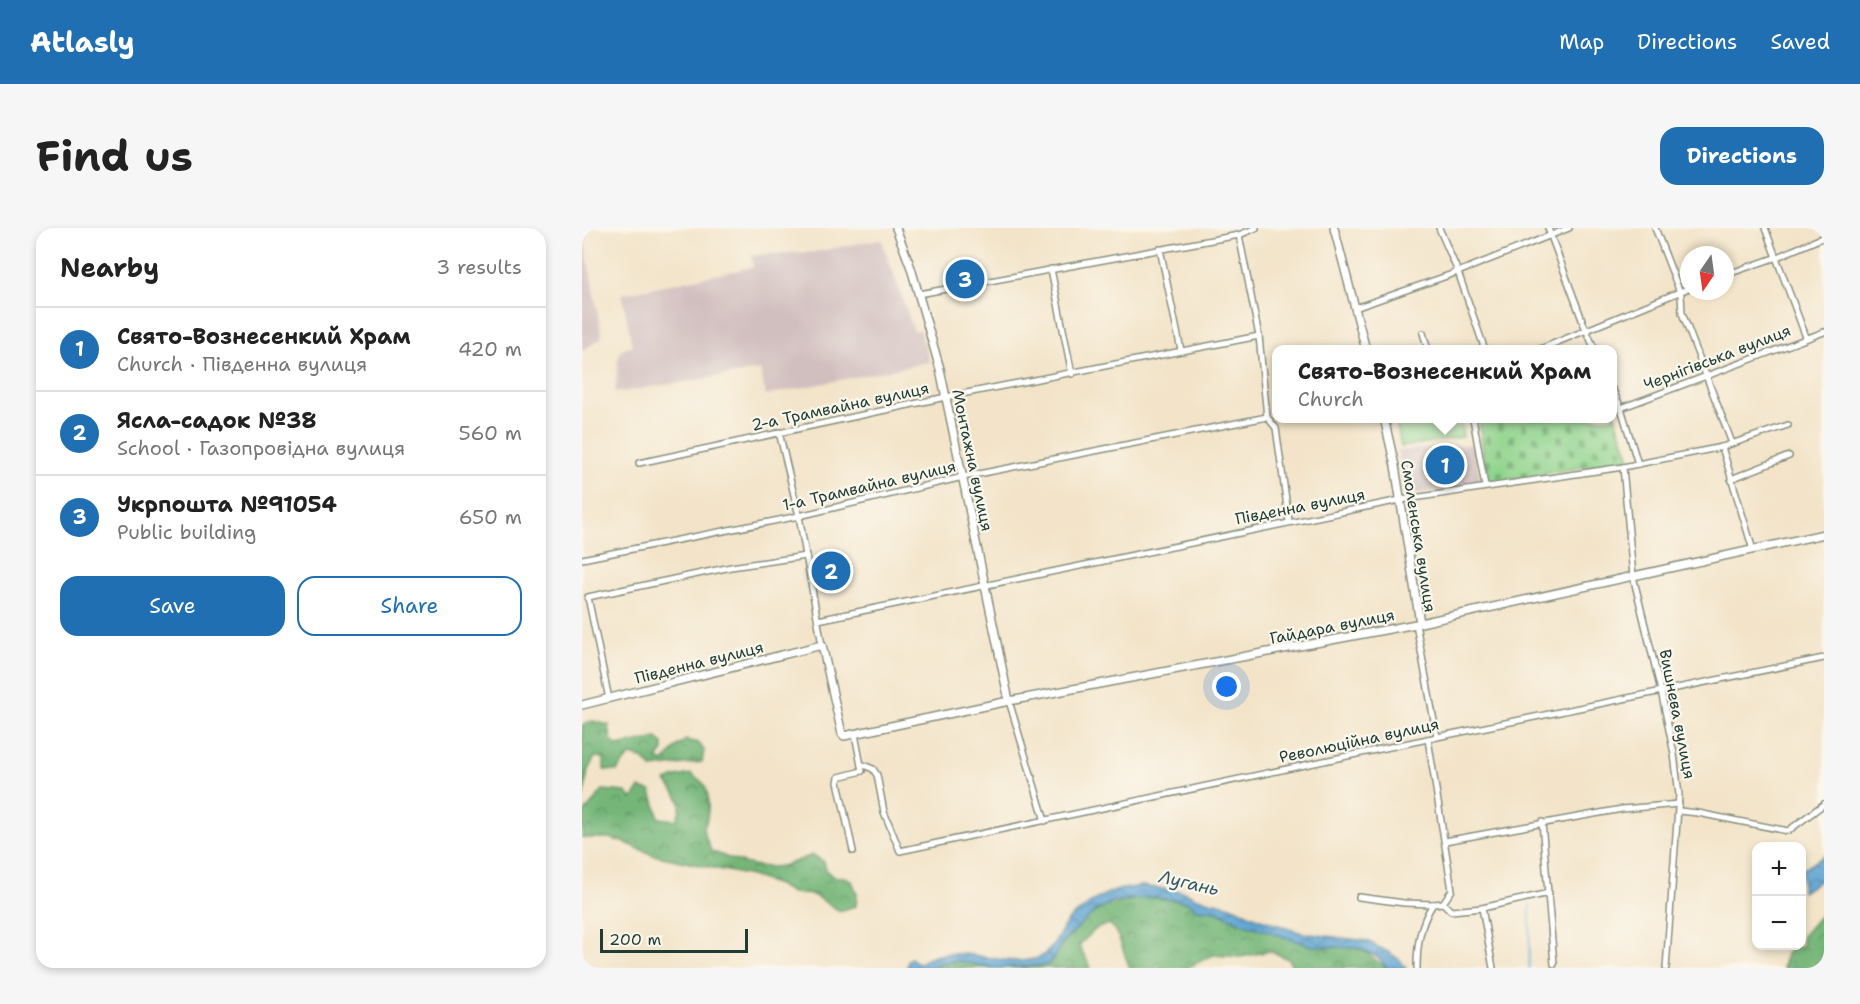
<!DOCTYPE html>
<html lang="en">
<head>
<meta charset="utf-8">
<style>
	:root { --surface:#fff; --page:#f6f6f6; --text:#222; --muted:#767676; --line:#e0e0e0; --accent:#1f6fb2 }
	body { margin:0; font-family:"Shantell Sans",sans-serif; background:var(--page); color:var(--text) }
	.controls { position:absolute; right:18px; bottom:18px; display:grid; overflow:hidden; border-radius:12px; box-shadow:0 3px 9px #0003 }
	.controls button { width:54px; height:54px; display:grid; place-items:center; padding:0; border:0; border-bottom:2px solid var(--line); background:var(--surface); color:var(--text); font:30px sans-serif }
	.compass { position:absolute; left:1098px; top:18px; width:54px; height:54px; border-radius:50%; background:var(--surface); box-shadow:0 3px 9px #0003; rotate:193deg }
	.scale { position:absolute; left:18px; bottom:15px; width:148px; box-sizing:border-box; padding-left:6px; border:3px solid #1f3d34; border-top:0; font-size:16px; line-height:21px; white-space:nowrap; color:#1f3d34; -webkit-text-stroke:4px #fbf7ec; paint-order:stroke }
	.you { position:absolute; left:645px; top:459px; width:21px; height:21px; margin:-15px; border:4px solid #fff; border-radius:50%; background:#1a73e8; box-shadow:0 0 0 9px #1a73e833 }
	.badge { display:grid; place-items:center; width:39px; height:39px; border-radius:50%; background:var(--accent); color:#fff; font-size:20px; font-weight:700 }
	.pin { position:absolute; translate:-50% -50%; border:3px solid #fff; box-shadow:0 2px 6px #0006 }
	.popup { position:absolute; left:690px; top:117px; width:345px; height:78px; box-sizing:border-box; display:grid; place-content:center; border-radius:12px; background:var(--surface); filter:drop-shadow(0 2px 4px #0005); font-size:20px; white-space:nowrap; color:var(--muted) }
	.popup b { font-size:22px; color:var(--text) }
	.popup::after { content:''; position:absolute; left:50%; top:100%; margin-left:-12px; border:12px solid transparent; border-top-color:var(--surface) }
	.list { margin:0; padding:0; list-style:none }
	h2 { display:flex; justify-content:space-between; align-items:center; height:78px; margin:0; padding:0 24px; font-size:26px }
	h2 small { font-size:20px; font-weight:400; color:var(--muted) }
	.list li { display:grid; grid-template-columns:39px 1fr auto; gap:18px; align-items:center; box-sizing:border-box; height:84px; padding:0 24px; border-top:2px solid var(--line) }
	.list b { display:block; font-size:22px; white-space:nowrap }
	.list p { margin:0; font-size:20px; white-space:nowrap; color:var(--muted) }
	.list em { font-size:20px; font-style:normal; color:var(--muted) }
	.actions { display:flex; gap:12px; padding:18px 24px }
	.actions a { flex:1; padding:14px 0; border:2px solid var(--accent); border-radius:18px; text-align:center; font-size:21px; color:var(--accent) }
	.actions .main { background:var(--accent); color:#fff }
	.map { position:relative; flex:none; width:1242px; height:740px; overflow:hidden; border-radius:18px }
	header { display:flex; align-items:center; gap:36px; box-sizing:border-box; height:84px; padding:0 30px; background:var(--accent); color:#fff }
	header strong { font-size:28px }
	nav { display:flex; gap:33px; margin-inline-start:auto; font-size:21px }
	.intro { display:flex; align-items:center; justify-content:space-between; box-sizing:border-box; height:144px; padding:0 36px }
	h1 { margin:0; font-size:42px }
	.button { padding:15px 27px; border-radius:18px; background:var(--accent); color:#fff; font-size:21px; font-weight:700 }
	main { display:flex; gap:36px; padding:0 36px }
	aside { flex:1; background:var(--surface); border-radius:18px; box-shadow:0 3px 9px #0003 }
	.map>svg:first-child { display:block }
	.built { fill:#f6d1c5 }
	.industrial { fill:#d1bfbf }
	.green { fill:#90d48d; stroke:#588860; stroke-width:1.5 }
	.forest { fill:url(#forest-crowns); stroke:#4a7a56; stroke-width:1.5 }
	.cemetery { fill:url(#cemetery-stones); stroke:#588860; stroke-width:1.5 }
	.water { fill:url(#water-waves); stroke:#3e7084; stroke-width:1.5 }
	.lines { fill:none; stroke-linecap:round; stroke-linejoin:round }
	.stream { stroke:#5ea4d3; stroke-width:1.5 }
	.minor-casing { stroke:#89907e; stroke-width:8 }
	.tertiary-casing { stroke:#89907e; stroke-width:10 }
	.minor { stroke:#fff; stroke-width:5 }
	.tertiary { stroke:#fff; stroke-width:7 }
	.labels { text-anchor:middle; stroke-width:4.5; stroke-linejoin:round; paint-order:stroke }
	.street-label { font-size:16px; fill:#1f3d34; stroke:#fbf7ec }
	.water-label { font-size:18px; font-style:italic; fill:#325c64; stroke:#fbf7ec }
</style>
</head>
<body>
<header>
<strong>Atlasly</strong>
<nav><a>Map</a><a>Directions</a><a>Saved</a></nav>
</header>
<div class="intro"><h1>Find us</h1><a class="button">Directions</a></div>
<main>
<aside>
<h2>Nearby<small>3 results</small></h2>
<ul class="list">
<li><span class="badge">1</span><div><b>Свято-Вознесенкий Храм</b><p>Church · Південна вулиця</p></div><em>420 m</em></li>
<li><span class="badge">2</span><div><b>Ясла-садок №38</b><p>School · Газопровідна вулиця</p></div><em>560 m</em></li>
<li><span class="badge">3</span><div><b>Укрпошта №91054</b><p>Public building</p></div><em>650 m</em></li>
</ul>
<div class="actions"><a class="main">Save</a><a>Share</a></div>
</aside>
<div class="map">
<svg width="1242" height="740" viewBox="0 0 1242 740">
	<defs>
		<pattern id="forest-crowns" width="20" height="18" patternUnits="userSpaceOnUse" patternTransform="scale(1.5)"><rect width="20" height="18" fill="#74b678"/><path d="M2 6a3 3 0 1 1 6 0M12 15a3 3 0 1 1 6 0" fill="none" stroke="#5f9563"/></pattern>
		<pattern id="cemetery-stones" width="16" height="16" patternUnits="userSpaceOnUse" patternTransform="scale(1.5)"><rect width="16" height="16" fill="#90d48d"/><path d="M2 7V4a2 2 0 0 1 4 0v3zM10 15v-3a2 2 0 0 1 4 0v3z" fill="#75ad74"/></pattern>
		<pattern id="water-waves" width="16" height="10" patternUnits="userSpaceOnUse" patternTransform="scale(1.5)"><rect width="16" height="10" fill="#5ea4d3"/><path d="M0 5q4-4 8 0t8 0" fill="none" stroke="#4d87ac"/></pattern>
	</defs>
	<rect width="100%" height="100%" fill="#fbf7ec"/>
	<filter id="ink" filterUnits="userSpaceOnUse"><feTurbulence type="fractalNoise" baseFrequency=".0167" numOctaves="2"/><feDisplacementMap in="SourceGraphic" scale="12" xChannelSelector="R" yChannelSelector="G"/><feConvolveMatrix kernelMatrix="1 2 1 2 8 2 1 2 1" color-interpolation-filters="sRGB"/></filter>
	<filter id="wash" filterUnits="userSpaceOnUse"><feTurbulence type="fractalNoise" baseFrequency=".008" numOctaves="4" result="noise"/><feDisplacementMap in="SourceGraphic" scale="24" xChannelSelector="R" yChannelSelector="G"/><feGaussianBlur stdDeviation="1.35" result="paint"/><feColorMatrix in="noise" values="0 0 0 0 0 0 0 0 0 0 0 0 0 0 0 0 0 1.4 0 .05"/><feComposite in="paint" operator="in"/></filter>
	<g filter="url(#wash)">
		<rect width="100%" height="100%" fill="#f3e4c9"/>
		<!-- built -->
		<polygon class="built" points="260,333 263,349 237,353 235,337"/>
		<!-- industrial -->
		<g class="industrial">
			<polygon points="0,0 20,109 0,123"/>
			<polygon points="299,11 332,103 338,102 347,134 184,167 178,142 33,165 37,124 50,118 40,66 171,39 169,27 232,24"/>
			<polygon points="893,216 898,253 875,258 875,260 823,267 816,223"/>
		</g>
		<!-- green -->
		<polygon class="green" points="814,191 878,191 881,209 819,219"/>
		<!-- forest -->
		<g class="forest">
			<polygon points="11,493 27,497 29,512 35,518 75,510 81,516 81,523 75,531 82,534 95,518 104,512 116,515 122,522 120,534 70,540 60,530 48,527 35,543 22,542 22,530 13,529 6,542 2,568 0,568 0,497"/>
			<path d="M109,546C112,548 118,552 121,555C129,567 127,590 121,602L129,623C150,632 176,642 199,638C210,636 221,630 231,627L242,634L244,642L251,649H263L270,653L275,666L274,678L258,683L231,667L210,665L196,657L169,648L71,627L44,615L27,610H0V585H2L21,562L44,564L50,571L58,560L69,563L77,590L94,592C104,574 95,568 84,553L94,549Z"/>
			<path d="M565,669L606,674L634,683L663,696L734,718L777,720L805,740H711L706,731L689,723L658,729L631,727L605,740H548C541,725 539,708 528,696L515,700L497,717L509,740H350L365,734L384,733L415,740L465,737L473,729L479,717L507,688L523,678Z"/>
			<polygon points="1242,683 1242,740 1201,740 1204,726 1212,718 1220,718 1220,708"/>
		</g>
		<!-- cemetery -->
		<polygon class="cemetery" points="1031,182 1048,231 905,256 897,191 1031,190"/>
		<!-- water -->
		<g class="water">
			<polygon points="1242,628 1242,650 1220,664 1220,642"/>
			<path d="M560,658L603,664L615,670L646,677L676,690L720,705L785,713L808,725L818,732L824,740H805L797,730L777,720L730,718L663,696L634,683L615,681L606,674L571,669L530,674L513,683L486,709L479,717L473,729L465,737L415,740L375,733L358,735L348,740H325L326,733L329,730L335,736C342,733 348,728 356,727C389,720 423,740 456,730C471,725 478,702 487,691C491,687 497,684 502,680C525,662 532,662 560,658Z"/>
		</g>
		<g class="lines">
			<!-- stream -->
			<g class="stream">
				<polyline points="967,718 967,740"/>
				<polyline points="947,740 948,677"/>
			</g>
		</g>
	</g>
	<g filter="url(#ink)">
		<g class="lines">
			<defs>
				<g id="minor">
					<polyline points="857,0 876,44 903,122"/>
					<polyline points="966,0 1002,97 1013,122"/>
					<polyline points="1073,0 1099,67 1100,85 1150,215"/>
					<polyline points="1183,0 1224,109"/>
					<polyline points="657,7 677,108 685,189 694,200 707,293"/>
					<polyline points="578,21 599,122"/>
					<polyline points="469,41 490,146"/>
					<polyline points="1143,47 1195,29 1242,9"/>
					<polyline points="337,66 657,7 674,0"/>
					<polyline points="773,80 876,44 987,0"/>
					<polyline points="841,105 846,122"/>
					<polyline points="956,122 1107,60"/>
					<polyline points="1031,162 1039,180 1056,236"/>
					<polyline points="1039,180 1242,104"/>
					<polyline points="891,190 903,258"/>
					<polyline points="197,204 217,288 240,417"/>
					<polyline points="1140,219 1171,322"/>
					<polyline points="57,235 364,169 677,108"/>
					<polyline points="1041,239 1051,348 1079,463 1092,526 1097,567 1084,740"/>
					<polyline points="1149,251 1207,228"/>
					<polyline points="0,331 217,288 381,249 685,189"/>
					<polyline points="236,392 818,272 1041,239 1140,219 1206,197"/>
					<polyline points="834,396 855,509"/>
					<polyline points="27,471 6,369 149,339 224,328"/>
					<polyline points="427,473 463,593"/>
					<polyline points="279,536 291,541 295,547 302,584 318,623 855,509 1242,430"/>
					<polyline points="1097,583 1116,585 1206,603 1242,576"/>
					<polyline points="960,594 972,736"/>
					<polyline points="863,613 1040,581 1097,576"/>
					<polyline points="271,623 256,554 257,549 280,543 273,506"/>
					<polyline points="777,669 822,675 851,676"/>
					<polyline points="861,675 869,683 900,680 967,665"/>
					<polyline points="900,680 911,740"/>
					<path d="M835,740C835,717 838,696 851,676L861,675L870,662L846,511"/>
				</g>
				<g id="tertiary">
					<polyline points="314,0 329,40 358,141 427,473"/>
					<polyline points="752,0 784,122"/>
					<polyline points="802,190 813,238 838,395"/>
					<polyline points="0,477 240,417 260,506 262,508 427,473 834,396 1242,306"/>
				</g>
			</defs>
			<!-- minor casing -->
			<use href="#minor" class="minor-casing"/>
			<!-- tertiary casing -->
			<use href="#tertiary" class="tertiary-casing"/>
			<!-- minor -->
			<use href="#minor" class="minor"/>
			<!-- tertiary -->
			<use href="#tertiary" class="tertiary"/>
		</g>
	</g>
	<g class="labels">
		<!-- street labels -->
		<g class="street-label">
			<text transform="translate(1135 129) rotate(-21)" y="6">Чернігівська вулиця</text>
			<text transform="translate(258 178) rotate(-12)" y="6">2-а Трамвайна вулиця</text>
			<text transform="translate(391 232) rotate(78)" y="6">Монтажна вулиця</text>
			<text transform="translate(287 257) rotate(-13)" y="6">1-а Трамвайна вулиця</text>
			<text transform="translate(718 278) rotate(-11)" y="6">Південна вулиця</text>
			<text transform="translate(837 308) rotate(81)" y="6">Смоленська вулиця</text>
			<text transform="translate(750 398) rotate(-11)" y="6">Гайдара вулиця</text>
			<text transform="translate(117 434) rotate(-14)" y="6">Південна вулиця</text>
			<text transform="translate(1096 486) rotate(79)" y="6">Вишнева вулиця</text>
			<text transform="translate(777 512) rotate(-12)" y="6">Революційна вулиця</text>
		</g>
		<!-- water labels -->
		<g class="water-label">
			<text transform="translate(607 655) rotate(13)" y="6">Лугань</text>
		</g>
	</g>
</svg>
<div class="controls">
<button>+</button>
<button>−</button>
</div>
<svg class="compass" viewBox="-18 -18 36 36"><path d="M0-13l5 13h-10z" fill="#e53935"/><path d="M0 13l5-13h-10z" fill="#767676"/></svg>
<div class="scale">200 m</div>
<div class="you"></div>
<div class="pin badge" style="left:863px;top:237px">1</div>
<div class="popup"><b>Свято-Вознесенкий Храм</b>Church</div>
<div class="pin badge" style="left:249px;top:343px">2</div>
<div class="pin badge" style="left:383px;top:51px">3</div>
</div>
</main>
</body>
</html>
